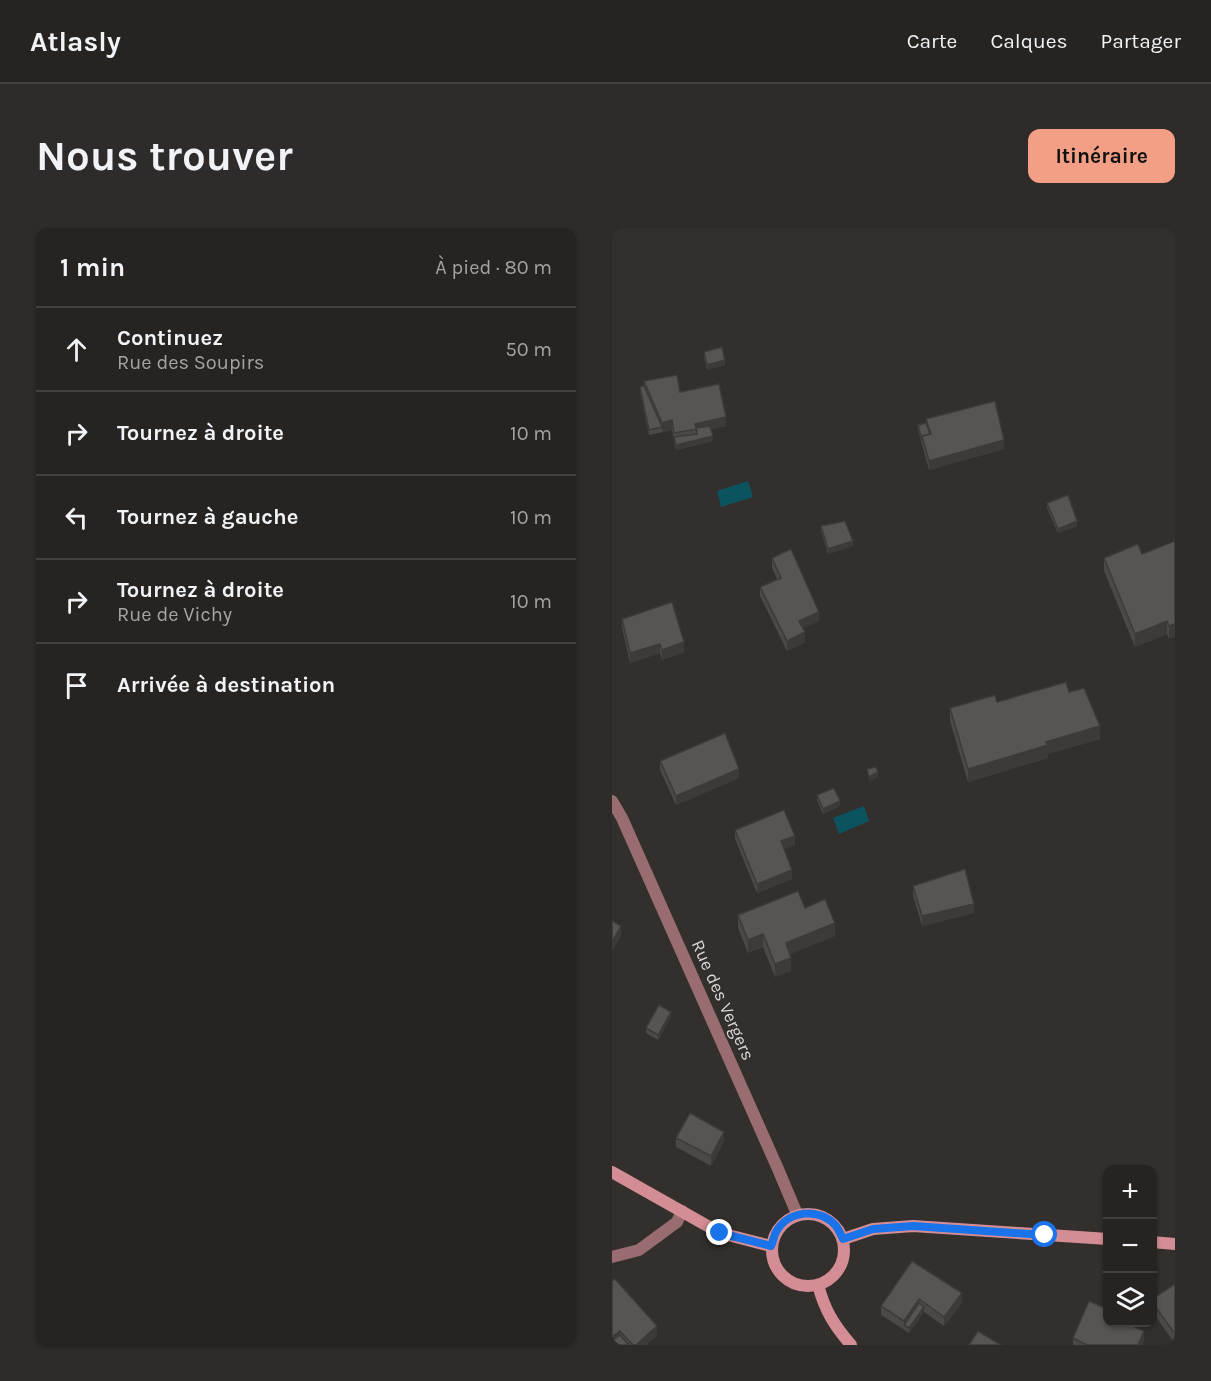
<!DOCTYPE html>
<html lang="fr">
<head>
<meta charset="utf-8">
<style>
	:root { --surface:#262321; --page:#2e2b2a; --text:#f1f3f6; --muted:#a4a4a5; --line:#42403f; --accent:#f39f85 }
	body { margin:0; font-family:Karla,sans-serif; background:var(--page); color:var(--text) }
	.controls { position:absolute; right:18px; bottom:18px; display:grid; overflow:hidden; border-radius:12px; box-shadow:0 2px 4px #0004 }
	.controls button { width:54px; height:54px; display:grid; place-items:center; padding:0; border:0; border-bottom:2px solid var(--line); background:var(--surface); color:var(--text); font:30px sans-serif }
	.stop { position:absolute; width:18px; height:18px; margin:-14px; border:4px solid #1a73e8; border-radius:50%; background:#fff }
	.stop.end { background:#1a73e8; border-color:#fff; box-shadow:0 2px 6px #0008 }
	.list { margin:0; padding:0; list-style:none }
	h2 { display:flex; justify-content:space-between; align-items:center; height:78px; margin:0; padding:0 24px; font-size:26px }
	h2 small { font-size:20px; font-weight:400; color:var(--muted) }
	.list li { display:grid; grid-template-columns:39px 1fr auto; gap:18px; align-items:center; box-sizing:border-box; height:84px; padding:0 24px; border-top:2px solid var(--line) }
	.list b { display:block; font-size:22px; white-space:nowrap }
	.list p { margin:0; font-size:20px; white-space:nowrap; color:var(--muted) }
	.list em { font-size:20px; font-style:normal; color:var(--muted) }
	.icon { flex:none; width:33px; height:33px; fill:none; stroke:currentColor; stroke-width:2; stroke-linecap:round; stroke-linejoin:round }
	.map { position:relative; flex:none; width:563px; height:1117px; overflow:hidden; border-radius:12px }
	header { display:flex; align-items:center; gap:36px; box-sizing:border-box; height:84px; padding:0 30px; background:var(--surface); border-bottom:2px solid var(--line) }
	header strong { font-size:28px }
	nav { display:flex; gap:33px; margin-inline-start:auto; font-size:21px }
	.intro { display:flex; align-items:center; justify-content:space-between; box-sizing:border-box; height:144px; padding:0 36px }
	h1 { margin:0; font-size:42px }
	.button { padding:15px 27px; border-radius:12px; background:var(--accent); color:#111; font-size:21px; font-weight:700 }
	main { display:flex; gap:36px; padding:0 36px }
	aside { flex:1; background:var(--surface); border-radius:12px; box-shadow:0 2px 4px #0004 }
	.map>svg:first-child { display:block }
	.water { fill:#0c5360 }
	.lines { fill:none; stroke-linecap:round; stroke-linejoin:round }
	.street { stroke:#996c70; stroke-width:12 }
	.secondary { stroke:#d48d94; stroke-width:12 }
	.wall { fill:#4b4846 }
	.shaded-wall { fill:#3d3b39 }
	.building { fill:#575451; stroke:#3d3b39; stroke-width:1.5 }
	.route { stroke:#1a73e8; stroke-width:8 }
	.labels { text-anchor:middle; stroke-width:4.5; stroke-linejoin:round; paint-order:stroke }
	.street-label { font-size:18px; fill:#dad8d6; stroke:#322f2c }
</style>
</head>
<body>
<header>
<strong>Atlasly</strong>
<nav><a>Carte</a><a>Calques</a><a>Partager</a></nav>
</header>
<div class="intro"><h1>Nous trouver</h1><a class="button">Itinéraire</a></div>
<main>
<aside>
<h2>1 min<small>À pied · 80 m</small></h2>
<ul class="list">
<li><svg class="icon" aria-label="ahead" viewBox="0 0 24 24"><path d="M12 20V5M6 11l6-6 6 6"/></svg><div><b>Continuez</b><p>Rue des Soupirs</p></div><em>50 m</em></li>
<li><svg class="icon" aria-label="right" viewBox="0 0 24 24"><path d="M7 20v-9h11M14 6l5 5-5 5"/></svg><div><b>Tournez à droite</b></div><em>10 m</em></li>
<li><svg class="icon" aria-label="left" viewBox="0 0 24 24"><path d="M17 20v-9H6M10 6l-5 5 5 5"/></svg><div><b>Tournez à gauche</b></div><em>10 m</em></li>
<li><svg class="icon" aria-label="right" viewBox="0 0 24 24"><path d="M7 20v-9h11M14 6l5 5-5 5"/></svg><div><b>Tournez à droite</b><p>Rue de Vichy</p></div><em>10 m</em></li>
<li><svg class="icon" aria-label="arrive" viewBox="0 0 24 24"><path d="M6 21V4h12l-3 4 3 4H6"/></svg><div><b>Arrivée à destination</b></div></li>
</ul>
</aside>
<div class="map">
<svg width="563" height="1117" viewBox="0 0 563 1117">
	<rect width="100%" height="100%" fill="#322f2c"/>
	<!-- water -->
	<g class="water">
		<polygon points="136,253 141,269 109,279 105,263"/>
		<polygon points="252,578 257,593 227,606 221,590"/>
	</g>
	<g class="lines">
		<!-- street -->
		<g class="street">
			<polyline points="0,573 10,590 166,941 185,986"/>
			<polyline points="0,1029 27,1022 65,994 70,983"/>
		</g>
		<!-- secondary -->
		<g class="secondary">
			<polyline points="0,944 108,1005 159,1018"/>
			<circle cx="196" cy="1022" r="36"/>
			<polyline points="231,1011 261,1001 301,998 496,1011"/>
			<polyline points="540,1014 563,1016"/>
			<path d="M206,1057C213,1083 222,1097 239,1117"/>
		</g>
	</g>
	<!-- wall -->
	<g class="wall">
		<polygon points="92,124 113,137 95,142 92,129"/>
		<polygon points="32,153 68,164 114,198 99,201 101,213 64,222 60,202 37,207 28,164 28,159 32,158"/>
		<polygon points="314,191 392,221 317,242 306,202 306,197 314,195"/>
		<polygon points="435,275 465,298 446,305 435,280"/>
		<polygon points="209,298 241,318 216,326 209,303"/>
		<polygon points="563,313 557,411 555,406 523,419 492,343 492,330 530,326"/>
		<polygon points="160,330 207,393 191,400 193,414 175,423 148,368 148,359 165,351 160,340"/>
		<polygon points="10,391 72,424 50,432 48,425 18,435 10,400"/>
		<polygon points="457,464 488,511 436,526 436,530 356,554 338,493 338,480"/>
		<polygon points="48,533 127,550 64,577 48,542"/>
		<polygon points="205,567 228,578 211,586 205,572"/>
		<polygon points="123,602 183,617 172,621 180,651 145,665 123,611"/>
		<polygon points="301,658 362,685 310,698 301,667"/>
		<polygon points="193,680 223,708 178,726 179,743 163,749 151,719 136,725 126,700 126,687"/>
		<polygon points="59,789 46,812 34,805 34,800"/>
		<polygon points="64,910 112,913 99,938 64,919"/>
		<polygon points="300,1033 350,1075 332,1098 312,1084 297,1105 269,1087 269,1078"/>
		<polygon points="0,1053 45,1107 34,1117 0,1117"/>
		<polygon points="563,1056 563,1116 540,1083 540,1071"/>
		<polygon points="495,1095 532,1112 530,1117 461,1117 461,1110"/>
	</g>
	<!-- shaded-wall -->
	<g class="shaded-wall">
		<polygon points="113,132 113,137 95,142 95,137"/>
		<polygon points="114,189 114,198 85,205 83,196"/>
		<polygon points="60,192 60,202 50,204 50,195"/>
		<polygon points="101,208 101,213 64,222 64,217"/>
		<polygon points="392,212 392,221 317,242 317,233"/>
		<polygon points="465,293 465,298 446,305 446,301"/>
		<polygon points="241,313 241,318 216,326 216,321"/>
		<polygon points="207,384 207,393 187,402 187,393"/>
		<polygon points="555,393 555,406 523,419 523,406"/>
		<polygon points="563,396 563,409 557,411 557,398"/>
		<polygon points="193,404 193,414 175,423 175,413"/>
		<polygon points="72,414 72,424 50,432 50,422"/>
		<polygon points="48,416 48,425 18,435 18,425"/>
		<polygon points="488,498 488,511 436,526 436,530 356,554 356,541 434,514"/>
		<polygon points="127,541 127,550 64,577 64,568"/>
		<polygon points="266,544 266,549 257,553 257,549"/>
		<polygon points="228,573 228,578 211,586 211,581"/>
		<polygon points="183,608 183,617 169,623 169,613"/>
		<polygon points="180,642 180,651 145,665 145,656"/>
		<polygon points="362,676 362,685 310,698 310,688"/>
		<polygon points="223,695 223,708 174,728 174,715"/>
		<polygon points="9,698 9,708 0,723 0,714"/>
		<polygon points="151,706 151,719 136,725 136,712"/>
		<polygon points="179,730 179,743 163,749 163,736"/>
		<polygon points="59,784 59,789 46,812 46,807"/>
		<polygon points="112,904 112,913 99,938 99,928"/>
		<polygon points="350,1065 350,1075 332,1098 332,1089"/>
		<polygon points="307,1071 307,1080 292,1097 292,1093"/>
		<polygon points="312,1079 312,1084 297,1105 297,1100"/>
		<polygon points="45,1098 45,1107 34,1117 24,1117"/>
		<polygon points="8,1103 8,1112 0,1117 0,1109"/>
		<polygon points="532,1103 532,1112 530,1117 526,1117"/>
	</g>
	<!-- building -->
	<g class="building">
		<polygon points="110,119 113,132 95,137 92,124"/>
		<polygon points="65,147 68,164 107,156 114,189 83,196 85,201 62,205 60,192 50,195 32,153"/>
		<polygon points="32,158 50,199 37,202 28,159"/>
		<polygon points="383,173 392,212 317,233 310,208 319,206 314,191"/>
		<polygon points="314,195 318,206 310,208 310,212 306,197"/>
		<polygon points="98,198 101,208 64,217 62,209 85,206 84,200"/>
		<polygon points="456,267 465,293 446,301 435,275"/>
		<polygon points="233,293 241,313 216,321 209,298"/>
		<polygon points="563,313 563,396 557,398 555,393 523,406 492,330 526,316 530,326"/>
		<polygon points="179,321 207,384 187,393 193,404 175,413 148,359 169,350 160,330"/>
		<polygon points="60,374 72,414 50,422 48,416 18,425 10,391"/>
		<polygon points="454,454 457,464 472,460 488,498 434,514 436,517 356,541 338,480 383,467 385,474"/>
		<polygon points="113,505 127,541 64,568 48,533"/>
		<polygon points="264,539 266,544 257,549 255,541"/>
		<polygon points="222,560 228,573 211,581 205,567"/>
		<polygon points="172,582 183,608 169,613 180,642 145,656 123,602"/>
		<polygon points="353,641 362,676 310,688 301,658"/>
		<polygon points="186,663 193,680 213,671 223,695 174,715 179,730 163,736 151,706 136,712 126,687"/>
		<polygon points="0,693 9,698 0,714"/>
		<polygon points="47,777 59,784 46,807 34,800"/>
		<polygon points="78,885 112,904 99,928 64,910"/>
		<polygon points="300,1033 350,1065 332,1089 307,1071 292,1093 269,1078"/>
		<polygon points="3,1051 45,1098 24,1117 21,1117 8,1103 0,1109 0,1053"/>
		<polygon points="563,1056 563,1106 540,1074 540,1071"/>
		<polygon points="477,1073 495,1081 495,1095 514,1095 532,1103 526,1117 475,1117 461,1110"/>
		<polygon points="307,1075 312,1079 297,1100 292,1097"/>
		<polygon points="366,1103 389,1117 357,1117"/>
		<polygon points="8,1107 17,1117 0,1117 0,1113"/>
	</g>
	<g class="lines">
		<!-- route -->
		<path class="route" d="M108,1005L159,1018C161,1014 162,1008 164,1004C176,982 208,979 224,998C227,1002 229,1007 231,1011L261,1001L301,998L433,1007"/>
	</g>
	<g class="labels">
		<!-- street labels -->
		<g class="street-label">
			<text transform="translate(111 772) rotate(66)" y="6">Rue des Vergers</text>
		</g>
	</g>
</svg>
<div class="controls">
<button>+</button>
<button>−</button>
<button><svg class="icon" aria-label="layers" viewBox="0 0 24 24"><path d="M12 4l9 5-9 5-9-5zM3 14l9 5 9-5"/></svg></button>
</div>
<div class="stop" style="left:433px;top:1007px"></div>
<div class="stop end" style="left:108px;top:1005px"></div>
</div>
</main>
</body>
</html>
